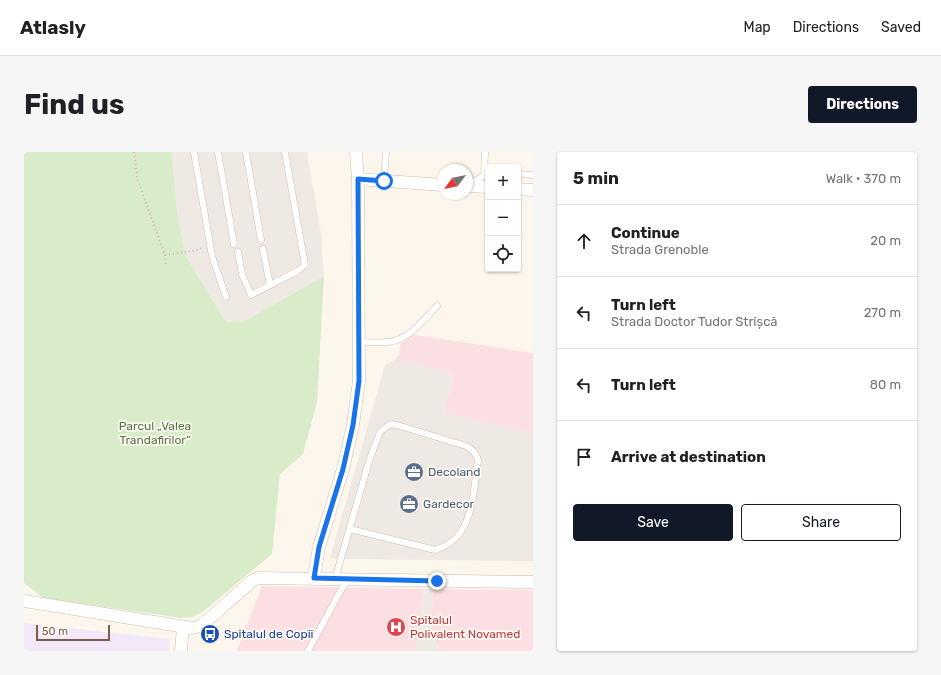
<!DOCTYPE html>
<html lang="en">
<head>
<meta charset="utf-8">
<style>
	:root { --surface:#fff; --page:#f6f6f6; --text:#202124; --muted:#757577; --line:#e0e0e0; --accent:#111827 }
	body { margin:0; font-family:Rubik,sans-serif; background:var(--page); color:var(--text) }
	.controls { position:absolute; right:12px; top:12px; display:grid; overflow:hidden; border-radius:4px; box-shadow:0 1px 3px #0004 }
	.controls button { width:36px; height:36px; display:grid; place-items:center; padding:0; border:0; border-bottom:1px solid var(--line); background:var(--surface); color:var(--text); font:20px sans-serif }
	.compass { position:absolute; left:413px; top:12px; width:36px; height:36px; border-radius:50%; background:var(--surface); box-shadow:0 1px 3px #0004; rotate:238deg }
	.scale { position:absolute; left:12px; bottom:10px; width:74px; box-sizing:border-box; padding-left:4px; border:2px solid #7a5c4d; border-top:0; font-size:11px; line-height:14px; white-space:nowrap; color:#7a5c4d; -webkit-text-stroke:3px #fffaf3; paint-order:stroke }
	.stop { position:absolute; width:12px; height:12px; margin:-9px; border:3px solid #1a73e8; border-radius:50%; background:#fff }
	.stop.end { background:#1a73e8; border-color:#fff; box-shadow:0 1px 4px #0008 }
	.list { margin:0; padding:0; list-style:none }
	h2 { display:flex; justify-content:space-between; align-items:center; height:52px; margin:0; padding:0 16px; font-size:17px }
	h2 small { font-size:13px; font-weight:400; color:var(--muted) }
	.list li { display:grid; grid-template-columns:26px 1fr auto; gap:12px; align-items:center; box-sizing:border-box; height:72px; padding:0 16px; border-top:1px solid var(--line) }
	.list b { display:block; font-size:15px; white-space:nowrap }
	.list p { margin:0; font-size:13px; white-space:nowrap; color:var(--muted) }
	.list em { font-size:13px; font-style:normal; color:var(--muted) }
	.actions { display:flex; gap:8px; padding:12px 16px }
	.actions a { flex:1; padding:9px 0; border:1px solid var(--accent); border-radius:4px; text-align:center; font-size:14px; color:var(--accent) }
	.actions .main { background:var(--accent); color:#fff }
	.icon { flex:none; width:22px; height:22px; fill:none; stroke:currentColor; stroke-width:2; stroke-linecap:round; stroke-linejoin:round }
	.map { position:relative; flex:none; width:509px; height:499px; overflow:hidden; border-radius:4px }
	header { display:flex; align-items:center; gap:24px; box-sizing:border-box; height:56px; padding:0 20px; background:var(--surface); border-bottom:1px solid var(--line) }
	header strong { font-size:19px }
	nav { display:flex; gap:22px; margin-inline-start:auto; font-size:14px }
	.intro { display:flex; align-items:center; justify-content:space-between; box-sizing:border-box; height:96px; padding:0 24px }
	h1 { margin:0; font-size:28px }
	.button { padding:10px 18px; border-radius:4px; background:var(--accent); color:#fff; font-size:14px; font-weight:700 }
	main { display:flex; gap:24px; padding:0 24px }
	aside { flex:1; background:var(--surface); border-radius:4px; box-shadow:0 1px 3px #0004 }
	.map>svg:first-child { display:block }
	.industrial { fill:#efe9e4 }
	.education { fill:#f3e8fa }
	.medical { fill:#fbdfe3 }
	.green { fill:#d8ecc9 }
	.lines { fill:none; stroke-linecap:round; stroke-linejoin:round }
	.lane-casing { stroke:#d1beb0; stroke-width:7 }
	.street-casing { stroke:#d1beb0; stroke-width:13 }
	.path { stroke:#d9b8a5; stroke-width:2; stroke-dasharray:1 3; stroke-linecap:butt }
	.lane { stroke:#fff; stroke-width:6 }
	.street { stroke:#fff; stroke-width:12 }
	.route { stroke:#1a73e8; stroke-width:5 }
	.labels { text-anchor:middle; stroke-width:3.5; stroke-linejoin:round; paint-order:stroke }
	.park-label { font-size:12px; fill:#537a41; stroke:#fffaf3 }
	.service-label { font-size:12px; fill:#4e5e75; stroke:#fffaf3; text-anchor:start }
	.health-label { font-size:12px; fill:#be3a42; stroke:#fffaf3; text-anchor:start }
	.transit-label { font-size:12px; fill:#164399; stroke:#fffaf3; text-anchor:start }
</style>
</head>
<body>
<header>
<strong>Atlasly</strong>
<nav><a>Map</a><a>Directions</a><a>Saved</a></nav>
</header>
<div class="intro"><h1>Find us</h1><a class="button">Directions</a></div>
<main>
<div class="map">
<svg width="509" height="499" viewBox="0 0 509 499">
	<rect width="100%" height="100%" fill="#fdf6ec"/>
	<!-- industrial -->
	<g class="industrial">
		<polygon points="148,0 283,0 297,82 300,124 221,169 202,170 162,105 153,62"/>
		<polygon points="372,207 427,221 430,225 420,259 426,262 509,282 509,409 310,407 306,406 361,213"/>
		<polygon points="399,437 409,437 407,479 415,498 412,499 392,499"/>
	</g>
	<!-- education -->
	<polygon class="education" points="0,471 146,487 145,499 0,499"/>
	<!-- medical -->
	<g class="medical">
		<polygon points="378,181 509,201 509,282 426,262 420,259 430,225 427,221 372,207 375,203"/>
		<polygon points="238,434 399,437 392,499 213,499"/>
		<polygon points="409,437 509,438 509,499 412,499 415,497 407,479"/>
	</g>
	<!-- green -->
	<polygon class="green" points="0,0 148,0 153,62 162,105 202,170 221,169 300,124 293,250 279,302 256,322 248,402 181,458 169,465 158,466 19,446 0,431"/>
	<g class="lines">
		<defs>
			<g id="lane">
				<polyline points="170,0 188,104 202,145"/>
				<polyline points="194,0 210,92"/>
				<polyline points="222,0 237,88"/>
				<polyline points="494,22 509,23"/>
				<polyline points="460,24 461,0"/>
				<polyline points="360,29 362,0"/>
				<polyline points="444,32 462,23"/>
				<polyline points="239,97 246,133"/>
				<polyline points="214,100 218,122 227,143 275,118 281,113 261,0"/>
				<path d="M336,190C345,190 355,191 364,190C385,188 399,168 413,154"/>
				<path d="M311,427L346,306L356,280L366,272L373,273L442,294C448,297 452,301 454,308C449,342 450,387 411,398L326,377"/>
				<polyline points="284,499 323,427"/>
			</g>
			<g id="street">
				<polyline points="334,27 419,33"/>
				<polyline points="443,34 464,35"/>
				<polyline points="494,37 509,38"/>
				<polyline points="290,426 295,395 319,317 329,273 335,229 334,27 332,0"/>
				<polyline points="0,449 168,476 177,474 228,429 234,426 509,430"/>
				<polyline points="157,499 159,475"/>
			</g>
		</defs>
		<!-- lane casing -->
		<use href="#lane" class="lane-casing"/>
		<!-- street casing -->
		<use href="#street" class="street-casing"/>
		<!-- path -->
		<g class="path">
			<polyline points="110,0 114,29 141,103 142,114"/>
			<polyline points="141,103 174,98 179,95"/>
		</g>
		<!-- lane -->
		<use href="#lane" class="lane"/>
		<!-- street -->
		<use href="#street" class="street"/>
	</g>
	<g class="lines">
		<!-- route -->
		<polyline class="route" points="360,29 334,27 335,229 329,273 319,317 295,395 290,426 413,429"/>
	</g>
	<!-- icons -->
	<defs>
		<symbol id="office-disc" viewBox="-11 -11 22 22"><circle r="9.5" fill="#5c6f8a" stroke="#fffaf3"/><path d="M-6-3h4V-5.5h4V-3h4V5H-6ZM-1-4.5V-3h2v-1.5ZM-6 0V1H6V0Z" fill="#fff"/></symbol>
		<symbol id="hospital-disc" viewBox="-11 -11 22 22"><circle r="9.5" fill="#e0444e" stroke="#fffaf3"/><path d="M-5-5h3v3.5h4V-5h3V5h-3V1.5h-4V5h-3Z" fill="#fff"/></symbol>
		<symbol id="bus-disc" viewBox="-11 -11 22 22"><circle r="9.5" fill="#1a4fb4" stroke="#fffaf3"/><path d="M-5-6H5V4H4V6H2V4H-2V6H-4V4H-5ZM-3.5-4V0h7V-4ZM-3.5 1.2v1.5H-2V1.2ZM2 1.2v1.5H3.5V1.2Z" fill="#fff"/></symbol>
	</defs>
	<g fill-rule="evenodd">
		<use href="#office-disc" x="379" y="309" width="22" height="22"/>
		<use href="#office-disc" x="374" y="341" width="22" height="22"/>
		<use href="#hospital-disc" x="361" y="464" width="22" height="22"/>
		<use href="#bus-disc" x="175" y="471" width="22" height="22"/>
	</g>
	<g class="labels">
		<!-- park labels -->
		<g class="park-label">
			<text x="131" y="278">Parcul „Valea<tspan x="131" dy="14">Trandafirilor”</tspan></text>
		</g>
		<!-- service labels -->
		<g class="service-label">
			<text x="404" y="324">Decoland</text>
			<text x="399" y="356">Gardecor</text>
		</g>
		<!-- health labels -->
		<g class="health-label">
			<text x="386" y="472">Spitalul<tspan x="386" dy="14">Polivalent Novamed</tspan></text>
		</g>
		<!-- transit labels -->
		<g class="transit-label">
			<text x="200" y="486">Spitalul de Copii</text>
		</g>
	</g>
</svg>
<div class="controls">
<button>+</button>
<button>−</button>
<button><svg class="icon" aria-label="locate" viewBox="0 0 24 24"><circle cx="12" cy="12" r="6"/><path d="M12 2v4M12 18v4M2 12h4M18 12h4"/></svg></button>
</div>
<svg class="compass" viewBox="-18 -18 36 36"><path d="M0-13l5 13h-10z" fill="#e53935"/><path d="M0 13l5-13h-10z" fill="#757577"/></svg>
<div class="scale">50 m</div>
<div class="stop" style="left:360px;top:29px"></div>
<div class="stop end" style="left:413px;top:429px"></div>
</div>
<aside>
<h2>5 min<small>Walk · 370 m</small></h2>
<ul class="list">
<li><svg class="icon" aria-label="ahead" viewBox="0 0 24 24"><path d="M12 20V5M6 11l6-6 6 6"/></svg><div><b>Continue</b><p>Strada Grenoble</p></div><em>20 m</em></li>
<li><svg class="icon" aria-label="left" viewBox="0 0 24 24"><path d="M17 20v-9H6M10 6l-5 5 5 5"/></svg><div><b>Turn left</b><p>Strada Doctor Tudor Strișcă</p></div><em>270 m</em></li>
<li><svg class="icon" aria-label="left" viewBox="0 0 24 24"><path d="M17 20v-9H6M10 6l-5 5 5 5"/></svg><div><b>Turn left</b></div><em>80 m</em></li>
<li><svg class="icon" aria-label="arrive" viewBox="0 0 24 24"><path d="M6 21V4h12l-3 4 3 4H6"/></svg><div><b>Arrive at destination</b></div></li>
</ul>
<div class="actions"><a class="main">Save</a><a>Share</a></div>
</aside>
</main>
</body>
</html>
